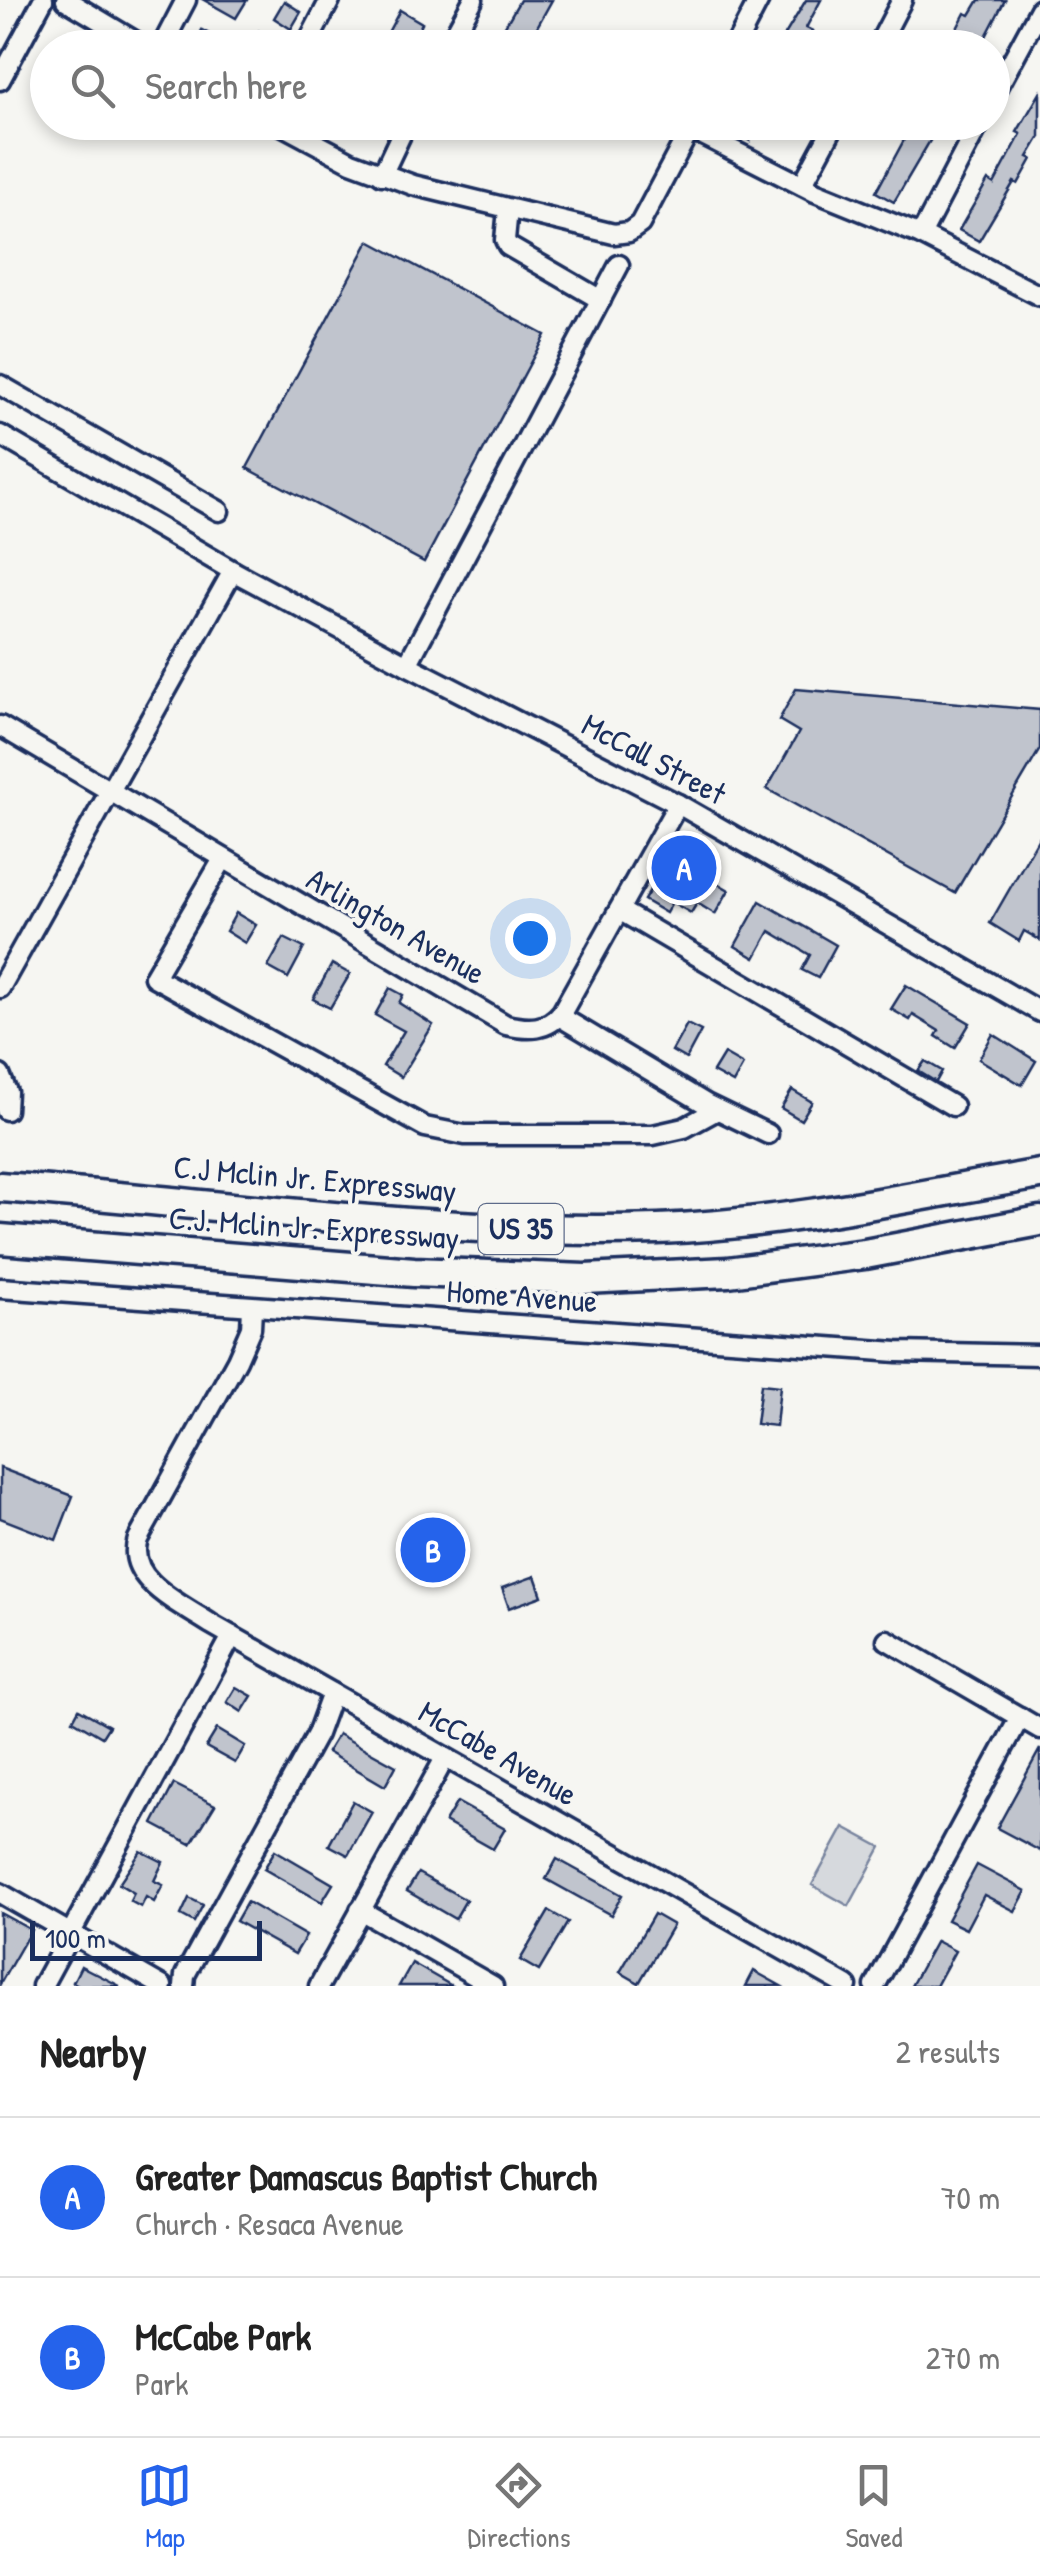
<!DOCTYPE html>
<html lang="en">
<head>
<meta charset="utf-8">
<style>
	:root { --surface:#fff; --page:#f6f6f6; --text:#222; --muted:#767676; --line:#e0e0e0; --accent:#2563eb }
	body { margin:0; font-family:"Patrick Hand",sans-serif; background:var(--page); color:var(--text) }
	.scale { position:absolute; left:30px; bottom:25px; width:232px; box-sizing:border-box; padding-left:10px; border:5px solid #1b2f5e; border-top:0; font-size:28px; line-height:35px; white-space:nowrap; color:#1b2f5e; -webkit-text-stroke:8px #f6f6f2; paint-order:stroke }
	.you { position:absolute; left:530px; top:938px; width:35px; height:35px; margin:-25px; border:8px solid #fff; border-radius:50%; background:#1a73e8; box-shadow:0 0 0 15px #1a73e833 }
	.badge { display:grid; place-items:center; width:65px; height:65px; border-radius:50%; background:var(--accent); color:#fff; font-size:32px; font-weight:700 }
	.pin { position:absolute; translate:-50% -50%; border:5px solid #fff; box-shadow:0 2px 10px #0006 }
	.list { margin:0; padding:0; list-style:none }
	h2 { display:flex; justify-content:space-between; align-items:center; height:130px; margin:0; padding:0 40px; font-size:42px }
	h2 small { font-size:32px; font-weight:400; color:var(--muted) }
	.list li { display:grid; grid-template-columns:65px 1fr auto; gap:30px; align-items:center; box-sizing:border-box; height:160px; padding:0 40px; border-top:2px solid var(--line) }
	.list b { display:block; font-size:38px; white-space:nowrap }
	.list p { margin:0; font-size:32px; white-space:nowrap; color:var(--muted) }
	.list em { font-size:32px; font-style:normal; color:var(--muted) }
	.icon { flex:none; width:55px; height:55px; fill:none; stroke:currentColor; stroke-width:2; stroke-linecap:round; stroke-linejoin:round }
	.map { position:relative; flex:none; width:1040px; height:1986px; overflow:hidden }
	.search { position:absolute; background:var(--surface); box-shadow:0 5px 15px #0003; left:30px; right:30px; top:30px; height:110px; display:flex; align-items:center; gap:25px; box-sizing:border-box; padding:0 35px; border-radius:55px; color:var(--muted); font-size:38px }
	.sheet { height:450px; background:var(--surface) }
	nav { display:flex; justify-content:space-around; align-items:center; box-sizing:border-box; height:140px; border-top:2px solid var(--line); background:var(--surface); font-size:28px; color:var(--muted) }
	nav a { display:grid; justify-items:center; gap:5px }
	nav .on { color:var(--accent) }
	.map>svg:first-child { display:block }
	.green { fill:#d6d9dd; stroke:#78849e; stroke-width:2.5 }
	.building { fill:#c0c4cd; stroke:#1b2f5e; stroke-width:2.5 }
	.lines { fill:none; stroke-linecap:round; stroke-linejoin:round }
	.minor-casing { stroke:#1b2f5e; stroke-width:25 }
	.highway-casing { stroke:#1b2f5e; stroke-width:35 }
	.minor { stroke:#f6f6f2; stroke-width:18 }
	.highway { stroke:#f6f6f2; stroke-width:28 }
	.labels { text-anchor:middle; stroke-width:8; stroke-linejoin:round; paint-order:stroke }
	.shield { fill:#f6f6f2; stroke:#5d6b8a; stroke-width:2.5 }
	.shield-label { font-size:30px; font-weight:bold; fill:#1b2f5e }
	.street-label { font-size:32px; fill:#1b2f5e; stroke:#f6f6f2 }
</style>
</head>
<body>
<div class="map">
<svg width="1040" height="1986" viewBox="0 0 1040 1986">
	<rect width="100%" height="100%" fill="#f6f6f2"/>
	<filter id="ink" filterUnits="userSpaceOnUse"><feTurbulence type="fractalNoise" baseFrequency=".01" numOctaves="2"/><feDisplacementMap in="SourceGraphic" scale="20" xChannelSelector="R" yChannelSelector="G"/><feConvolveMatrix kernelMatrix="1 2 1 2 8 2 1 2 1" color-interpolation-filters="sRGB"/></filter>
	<g filter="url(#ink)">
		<!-- green -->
		<polygon class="green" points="844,1827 881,1847 849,1906 812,1885"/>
		<!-- building -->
		<g class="building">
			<polygon points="204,0 247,0 236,18"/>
			<polygon points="520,0 552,0 527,45 502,31"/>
			<polygon points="806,0 821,0 806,28 813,31 804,48 777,48"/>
			<polygon points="979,0 1005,0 980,48 947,48 965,13 970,15"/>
			<polygon points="284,1 301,12 291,29 274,18"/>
			<polygon points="400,10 422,23 409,48 397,48 384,40"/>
			<polygon points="202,30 235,48 193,48"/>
			<polygon points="259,31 273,39 268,48 250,48"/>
			<polygon points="1040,93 1040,137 1028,157 1032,159 1018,184 1014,182 979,241 959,230 988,180 994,184 1021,134 1017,132"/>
			<polygon points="719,122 761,122 750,141"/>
			<polygon points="911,127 931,139 894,202 876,192"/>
			<polygon points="369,241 545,335 424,562 247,468"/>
			<polygon points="796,689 1040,710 1040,749 955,893 767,789 799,732 779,720"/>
			<polygon points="1040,836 1040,940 1024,931 1019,941 990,923"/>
			<polygon points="670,856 729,890 715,914 697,903 691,913 672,902 666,913 644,900"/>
			<polygon points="760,901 836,945 818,978 802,970 810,955 770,931 755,958 735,946"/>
			<polygon points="236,913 256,925 245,943 226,931"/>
			<polygon points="284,938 304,948 288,978 268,967"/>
			<polygon points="332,964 350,974 330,1008 313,999"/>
			<polygon points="906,985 970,1023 955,1048 936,1036 939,1031 913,1015 910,1020 891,1009"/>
			<polygon points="390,988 403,995 399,1003 433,1025 401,1077 383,1066 404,1031 375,1015"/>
			<polygon points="687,1024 701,1031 686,1059 672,1051"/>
			<polygon points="993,1034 1036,1061 1022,1085 979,1059"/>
			<polygon points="724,1054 743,1065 733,1083 713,1072"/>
			<polygon points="925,1061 942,1071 936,1082 918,1071"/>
			<polygon points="792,1090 812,1102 801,1120 781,1108"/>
			<polygon points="761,1384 780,1386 776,1426 756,1424"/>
			<polygon points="0,1468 73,1496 56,1540 0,1518"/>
			<polygon points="535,1576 542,1596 509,1608 502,1588"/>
			<polygon points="236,1687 252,1696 242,1712 227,1702"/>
			<polygon points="79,1709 109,1726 102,1737 73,1720"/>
			<polygon points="217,1729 245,1746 235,1763 206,1747"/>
			<polygon points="338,1734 396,1766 385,1786 327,1752"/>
			<polygon points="1040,1749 1040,1851 997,1828"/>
			<polygon points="174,1784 215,1805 191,1844 153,1824"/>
			<polygon points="353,1801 372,1812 348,1855 329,1845"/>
			<polygon points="457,1802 505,1829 493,1849 445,1822"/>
			<polygon points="275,1850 333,1884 322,1902 264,1869"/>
			<polygon points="141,1851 163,1862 154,1881 163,1885 154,1902 146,1897 141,1907 130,1901 134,1893 119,1884"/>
			<polygon points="557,1859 622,1895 611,1915 546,1879"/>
			<polygon points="977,1865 1026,1891 1015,1911 984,1895 966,1929 947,1920"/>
			<polygon points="418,1873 466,1900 455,1919 407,1891"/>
			<polygon points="189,1898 203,1905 194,1922 181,1915"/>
			<polygon points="247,1902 306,1936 295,1954 236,1921"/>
			<polygon points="549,1911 568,1922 539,1971 520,1960"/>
			<polygon points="0,1913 31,1930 0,1984"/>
			<polygon points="654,1914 673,1925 639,1983 620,1972"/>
			<polygon points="936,1941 955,1951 936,1986 911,1986"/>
			<polygon points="412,1963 452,1986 399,1986"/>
			<polygon points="81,1966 120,1986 80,1986 73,1982"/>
			<polygon points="754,1971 781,1986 746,1986"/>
		</g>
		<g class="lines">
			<defs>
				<g id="minor">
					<polyline points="66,0 146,48"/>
					<polyline points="161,48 186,0"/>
					<polyline points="305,48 330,0"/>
					<polyline points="447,48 473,0"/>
					<polyline points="734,48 759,0"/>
					<polyline points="877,48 902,0"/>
					<polyline points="0,80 43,0"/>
					<polyline points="992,98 1040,9"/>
					<polyline points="276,122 351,162 413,185 614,234 629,232 640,224 694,122"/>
					<polyline points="691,129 815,192 921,235 1040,296"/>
					<polyline points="382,175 407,122"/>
					<polyline points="802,185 836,122"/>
					<polyline points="508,209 505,240 508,246 601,300"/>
					<polyline points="921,235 980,122"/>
					<polyline points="0,385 219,511"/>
					<polyline points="0,435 233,571 407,665 678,804 1040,1012"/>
					<polyline points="407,665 619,265"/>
					<path d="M0,726L506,1025C528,1030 547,1031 562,1012L678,804"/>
					<polyline points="223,859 154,977 425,1127 465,1135 653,1135 684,1128 717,1110"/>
					<polyline points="619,910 953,1106"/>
					<polyline points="0,988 233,571"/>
					<polyline points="559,1016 706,1104 768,1134"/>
					<polyline points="0,1075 7,1092 6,1110"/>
					<polyline points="0,1288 897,1352 1040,1355"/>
					<path d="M252,1308L251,1328L237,1360L138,1539C124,1580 183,1605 211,1624L847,1986"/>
					<polyline points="887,1640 1040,1729"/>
					<polyline points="0,1893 162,1986"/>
					<polyline points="360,1910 493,1986"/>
					<polyline points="42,1986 232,1636"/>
					<polyline points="184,1986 185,1975 317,1734 332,1693"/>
					<polyline points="319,1986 445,1758"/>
					<polyline points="875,1986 1020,1717"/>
				</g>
				<g id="highway">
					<path d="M0,1187C219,1203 437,1236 658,1229C786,1224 914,1196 1040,1174"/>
					<polyline points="0,1239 414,1272 585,1279 728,1272 865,1254 1040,1221"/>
				</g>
			</defs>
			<!-- minor casing -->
			<use href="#minor" class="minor-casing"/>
			<!-- highway casing -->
			<use href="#highway" class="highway-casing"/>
			<!-- minor -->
			<use href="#minor" class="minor"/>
			<!-- highway -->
			<use href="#highway" class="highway"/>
		</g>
	</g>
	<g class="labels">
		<!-- shield labels -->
		<rect class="shield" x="478.5" y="1204" width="85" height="50" rx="8"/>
		<g class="shield-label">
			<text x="521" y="1239">US 35</text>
		</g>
		<!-- street labels -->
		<g class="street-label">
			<text transform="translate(654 759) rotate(28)" y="11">McCall Street</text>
			<text transform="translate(396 926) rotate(30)" y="11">Arlington Avenue</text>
			<text transform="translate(315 1179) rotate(5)" y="11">C.J Mclin Jr. Expressway</text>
			<text transform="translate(314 1228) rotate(4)" y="11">C.J. Mclin Jr. Expressway</text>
			<text transform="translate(522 1296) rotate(4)" y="11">Home Avenue</text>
			<text transform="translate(498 1753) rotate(30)" y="11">McCabe Avenue</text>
		</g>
	</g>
</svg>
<div class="scale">100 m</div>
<div class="you"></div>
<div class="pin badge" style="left:684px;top:868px">A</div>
<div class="pin badge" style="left:433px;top:1550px">B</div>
<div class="search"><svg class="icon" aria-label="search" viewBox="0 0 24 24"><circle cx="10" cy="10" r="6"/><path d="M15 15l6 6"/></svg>Search here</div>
</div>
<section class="sheet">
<h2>Nearby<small>2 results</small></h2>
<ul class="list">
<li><span class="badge">A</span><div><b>Greater Damascus Baptist Church</b><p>Church · Resaca Avenue</p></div><em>70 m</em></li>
<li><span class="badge">B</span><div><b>McCabe Park</b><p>Park</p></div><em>270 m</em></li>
</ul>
</section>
<nav>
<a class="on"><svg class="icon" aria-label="map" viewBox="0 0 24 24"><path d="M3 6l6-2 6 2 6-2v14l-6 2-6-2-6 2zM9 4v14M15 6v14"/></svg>Map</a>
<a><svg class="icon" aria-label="directions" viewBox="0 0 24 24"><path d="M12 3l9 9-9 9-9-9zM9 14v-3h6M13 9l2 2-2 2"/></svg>Directions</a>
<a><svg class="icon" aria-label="saved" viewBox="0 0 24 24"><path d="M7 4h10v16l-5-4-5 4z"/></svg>Saved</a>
</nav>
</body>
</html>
